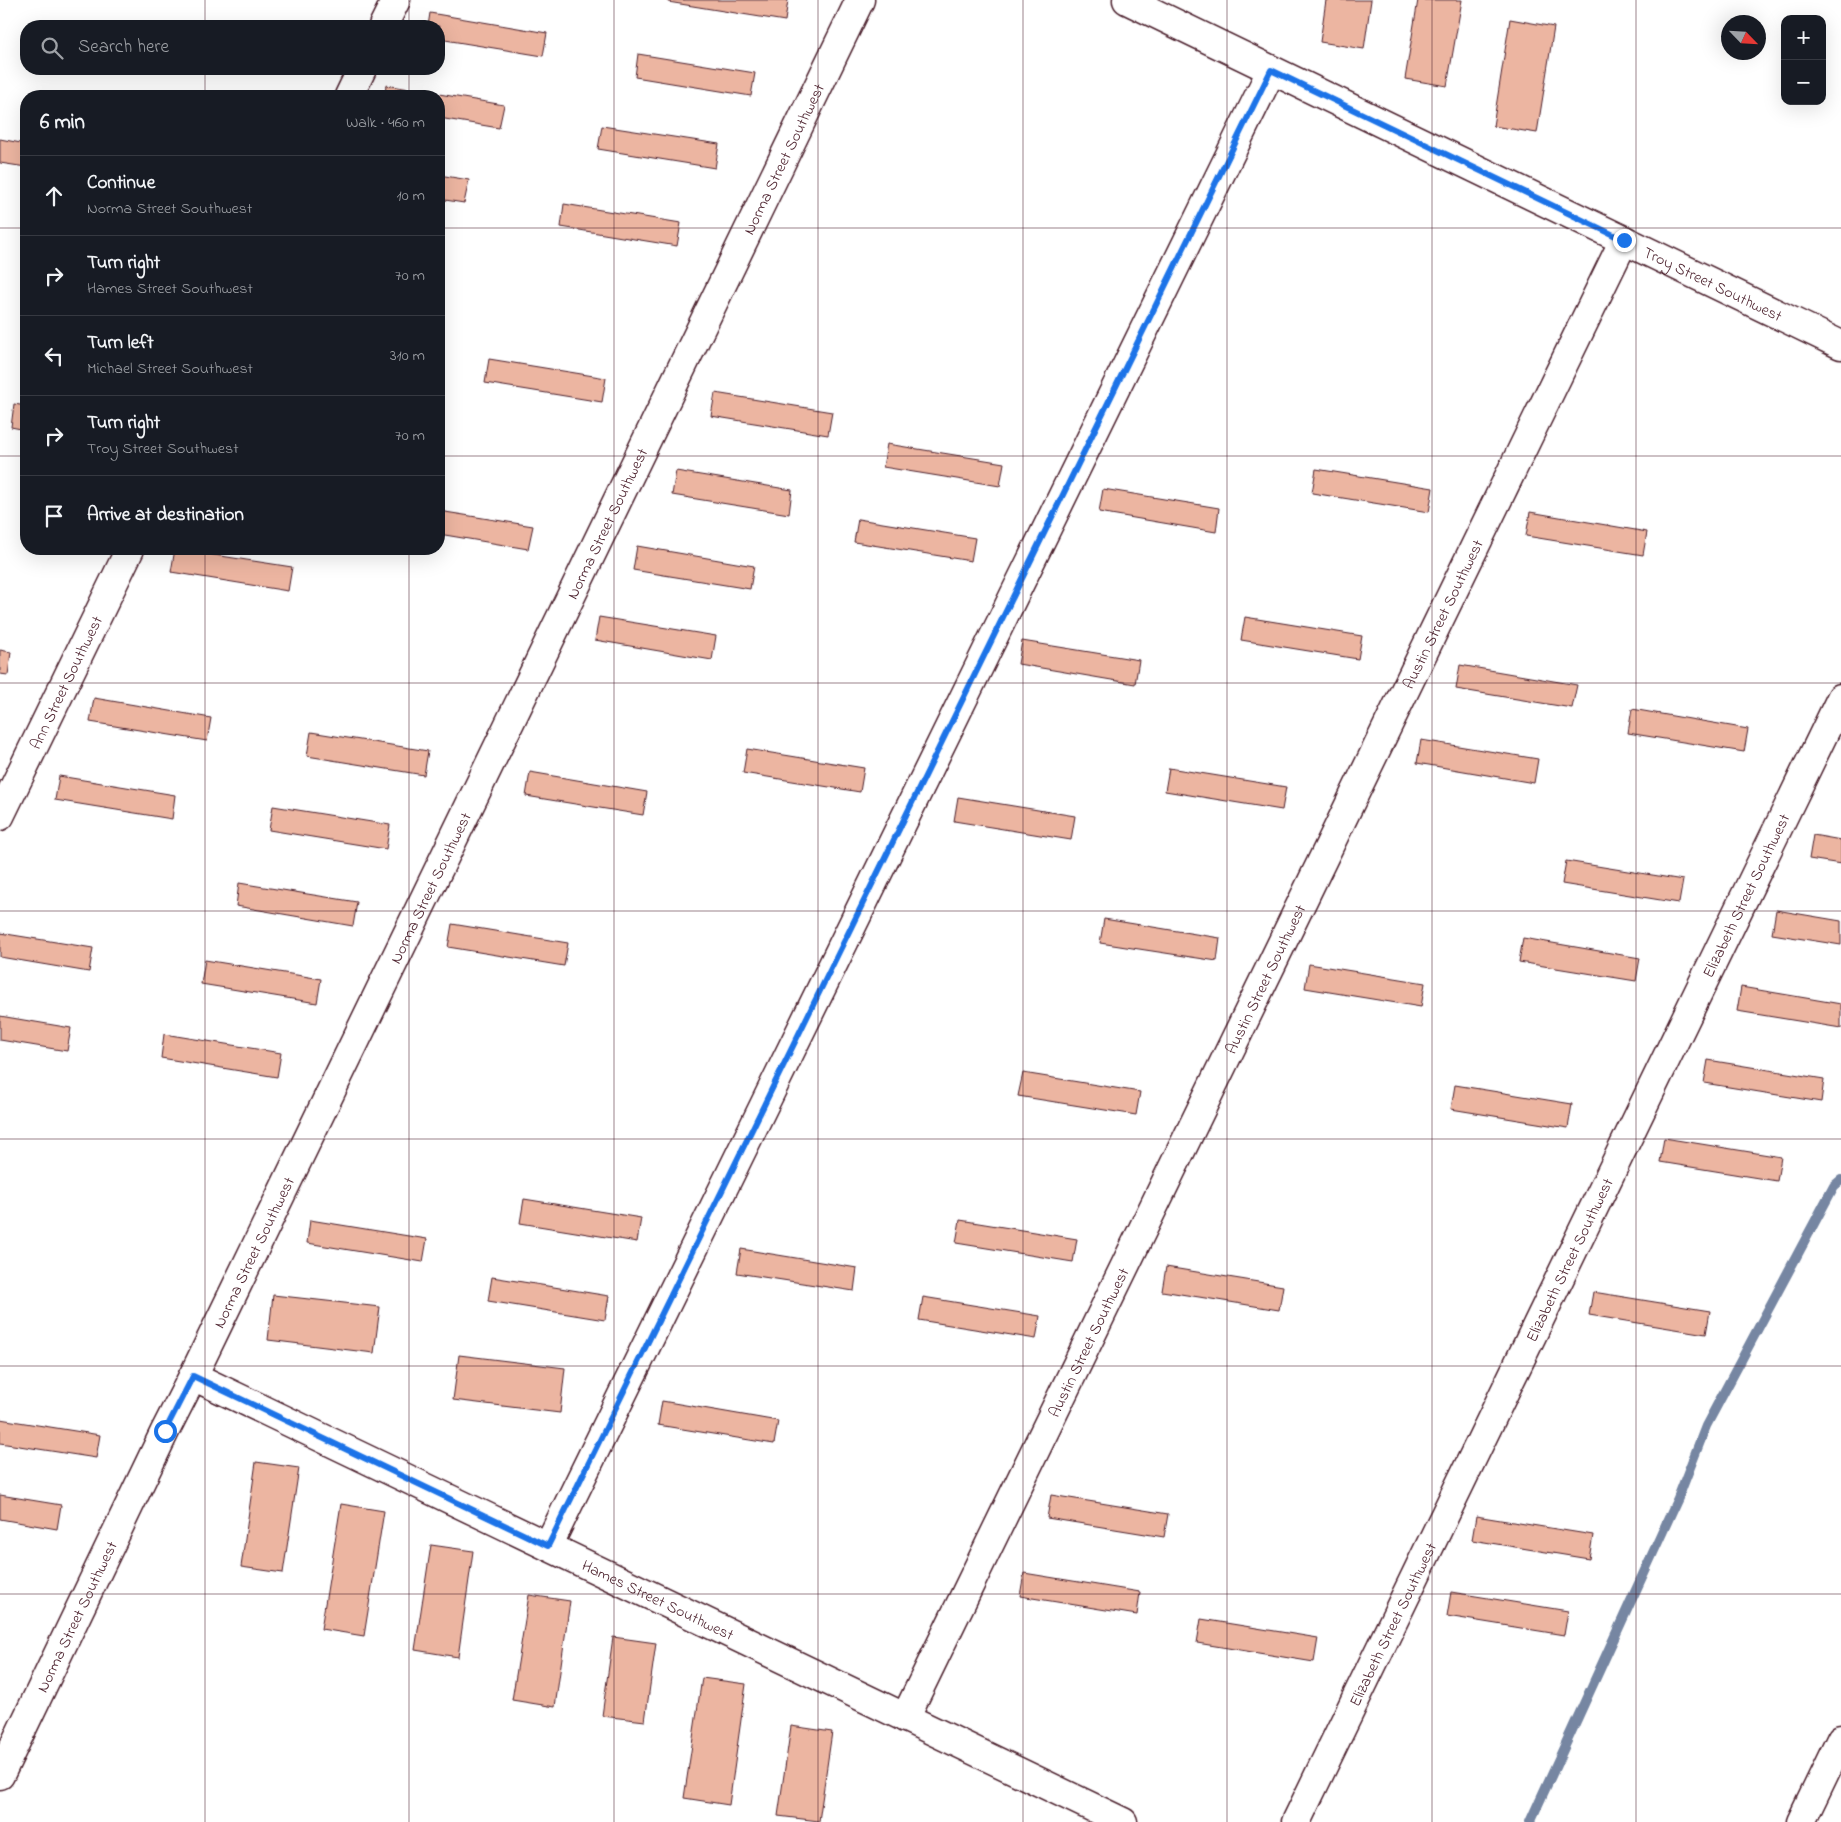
<!DOCTYPE html>
<html lang="en">
<head>
<meta charset="utf-8">
<style>
	:root { --surface:#171b24; --page:#242831; --text:#f1f3f6; --muted:#9ea1a6; --line:#363941 }
	body { margin:0; font-family:"Indie Flower",sans-serif; background:var(--page); color:var(--text) }
	.controls { position:absolute; right:15px; top:15px; display:grid; overflow:hidden; border-radius:10px; box-shadow:0 5px 20px #0002 }
	.controls button { width:45px; height:45px; display:grid; place-items:center; padding:0; border:0; border-bottom:1px solid var(--line); background:var(--surface); color:var(--text); font:25px sans-serif }
	.compass { position:absolute; left:1721px; top:15px; width:45px; height:45px; border-radius:50%; background:var(--surface); box-shadow:0 5px 20px #0002; rotate:115deg }
	.stop { position:absolute; width:15px; height:15px; margin:-11px; border:4px solid #1a73e8; border-radius:50%; background:#fff }
	.stop.end { background:#1a73e8; border-color:#fff; box-shadow:0 1px 5px #0008 }
	.list { margin:0; padding:0; list-style:none }
	h2 { display:flex; justify-content:space-between; align-items:center; height:65px; margin:0; padding:0 20px; font-size:21px }
	h2 small { font-size:16px; font-weight:400; color:var(--muted) }
	.list li { display:grid; grid-template-columns:32px 1fr auto; gap:15px; align-items:center; box-sizing:border-box; height:80px; padding:0 20px; border-top:1px solid var(--line) }
	.list b { display:block; font-size:19px; white-space:nowrap }
	.list p { margin:0; font-size:16px; white-space:nowrap; color:var(--muted) }
	.list em { font-size:16px; font-style:normal; color:var(--muted) }
	.icon { flex:none; width:28px; height:28px; fill:none; stroke:currentColor; stroke-width:2; stroke-linecap:round; stroke-linejoin:round }
	.map { position:relative; flex:none; width:1841px; height:1822px; overflow:hidden }
	.search { position:absolute; background:var(--surface); box-shadow:0 5px 20px #0002; left:20px; top:20px; width:425px; height:55px; display:flex; align-items:center; gap:12px; box-sizing:border-box; padding:0 18px; border-radius:20px; color:var(--muted); font-size:19px }
	.panel { position:absolute; background:var(--surface); box-shadow:0 5px 20px #0002; left:20px; top:90px; width:425px; height:465px; border-radius:20px }
	.map>svg:first-child { display:block }
	.lines { fill:none; stroke-linecap:round; stroke-linejoin:round }
	.stream { stroke:#7686a2; stroke-width:10 }
	.building { fill:#ecb5a1; stroke:#4a1f2b }
	.minor-casing { stroke:#4a1f2b; stroke-width:31 }
	.minor { stroke:#fff; stroke-width:28 }
	.route { stroke:#1a73e8; stroke-width:6 }
	.grid { fill:none; stroke:#4a1f2b; stroke-width:1; stroke-opacity:0.55 }
	.labels { text-anchor:middle; stroke-width:4; stroke-linejoin:round; paint-order:stroke }
	.street-label { font-size:16px; fill:#4a1f2b; stroke:#fff }
</style>
</head>
<body>
<div class="map">
<svg width="1841" height="1822" viewBox="0 0 1841 1822">
	<rect width="100%" height="100%" fill="#fff"/>
	<filter id="ink" filterUnits="userSpaceOnUse"><feTurbulence type="fractalNoise" baseFrequency=".02" numOctaves="2"/><feDisplacementMap in="SourceGraphic" scale="10" xChannelSelector="R" yChannelSelector="G"/><feConvolveMatrix kernelMatrix="1 2 1 2 8 2 1 2 1" color-interpolation-filters="sRGB"/></filter>
	<g filter="url(#ink)">
		<g class="lines">
			<!-- stream -->
			<polyline class="stream" points="1530,1822 1678,1498 1706,1426 1834,1186 1841,1180"/>
		</g>
		<!-- building -->
		<g class="building">
			<polygon points="668,0 788,0 785,21 668,2"/>
			<polygon points="1326,0 1371,0 1364,49 1320,42"/>
			<polygon points="1418,0 1462,0 1447,86 1405,79"/>
			<polygon points="430,13 547,33 543,56 439,39 439,26 428,26"/>
			<polygon points="1510,19 1554,27 1537,133 1493,126"/>
			<polygon points="638,54 755,73 751,96 635,77"/>
			<polygon points="386,85 504,105 499,128 439,118 439,96 385,96"/>
			<polygon points="602,126 719,144 715,168 598,149"/>
			<polygon points="0,139 26,144 26,167 0,163"/>
			<polygon points="439,175 469,180 464,203 439,199"/>
			<polygon points="564,204 681,223 677,246 561,227"/>
			<polygon points="489,359 606,378 602,402 485,383"/>
			<polygon points="715,393 832,412 828,435 711,416"/>
			<polygon points="14,404 26,406 26,430 11,427"/>
			<polygon points="887,444 1004,463 1000,486 883,467"/>
			<polygon points="1316,469 1433,488 1429,512 1312,493"/>
			<polygon points="676,471 792,490 789,514 672,495"/>
			<polygon points="1103,489 1219,508 1216,532 1099,512"/>
			<polygon points="439,511 533,526 528,549 439,534"/>
			<polygon points="1530,512 1647,532 1643,555 1526,536"/>
			<polygon points="858,519 975,538 971,561 854,542"/>
			<polygon points="637,546 754,566 750,589 633,570"/>
			<polygon points="175,549 292,567 288,591 171,572"/>
			<polygon points="599,617 716,636 712,660 595,640"/>
			<polygon points="1245,617 1362,636 1358,659 1241,640"/>
			<polygon points="1022,641 1139,660 1135,684 1018,664"/>
			<polygon points="0,650 11,652 8,675 0,674"/>
			<polygon points="1460,665 1577,685 1572,708 1456,689"/>
			<polygon points="94,698 211,718 207,741 90,722"/>
			<polygon points="1632,709 1748,729 1744,752 1628,733"/>
			<polygon points="311,732 428,751 424,775 307,756"/>
			<polygon points="1421,740 1538,759 1534,783 1417,763"/>
			<polygon points="747,749 864,768 860,792 743,773"/>
			<polygon points="1169,768 1286,787 1282,810 1165,791"/>
			<polygon points="530,772 647,792 643,815 526,796"/>
			<polygon points="59,776 175,795 172,819 55,800"/>
			<polygon points="958,797 1075,816 1071,840 954,821"/>
			<polygon points="273,806 390,825 386,849 269,830"/>
			<polygon points="1813,835 1841,840 1841,864 1809,859"/>
			<polygon points="1566,861 1683,880 1679,903 1562,884"/>
			<polygon points="239,883 357,902 353,926 236,906"/>
			<polygon points="1776,910 1841,921 1841,945 1772,934"/>
			<polygon points="1104,919 1220,938 1217,961 1100,943"/>
			<polygon points="452,924 568,943 564,966 448,947"/>
			<polygon points="0,933 93,948 89,972 0,957"/>
			<polygon points="1523,938 1640,958 1636,981 1519,962"/>
			<polygon points="205,960 321,979 317,1003 201,984"/>
			<polygon points="1309,964 1425,983 1421,1007 1305,988"/>
			<polygon points="1741,987 1841,1004 1841,1028 1737,1011"/>
			<polygon points="0,1016 71,1028 67,1051 0,1040"/>
			<polygon points="164,1034 281,1053 277,1077 161,1058"/>
			<polygon points="1708,1060 1824,1079 1821,1102 1704,1083"/>
			<polygon points="1023,1073 1140,1092 1136,1115 1018,1096"/>
			<polygon points="1455,1085 1572,1104 1568,1128 1451,1109"/>
			<polygon points="1664,1138 1781,1157 1777,1181 1660,1162"/>
			<polygon points="524,1199 641,1218 637,1242 520,1223"/>
			<polygon points="310,1220 427,1239 423,1262 307,1243"/>
			<polygon points="960,1220 1077,1239 1073,1262 956,1243"/>
			<polygon points="741,1249 857,1268 854,1291 737,1273"/>
			<polygon points="1166,1267 1283,1286 1279,1310 1162,1291"/>
			<polygon points="492,1277 609,1296 605,1320 488,1301"/>
			<polygon points="1593,1292 1710,1311 1706,1334 1589,1315"/>
			<polygon points="273,1295 380,1307 374,1353 268,1340"/>
			<polygon points="923,1297 1040,1316 1036,1339 919,1320"/>
			<polygon points="459,1355 565,1368 560,1413 453,1400"/>
			<polygon points="662,1401 778,1421 774,1444 658,1425"/>
			<polygon points="0,1419 100,1435 96,1458 0,1443"/>
			<polygon points="256,1462 299,1468 283,1573 241,1567"/>
			<polygon points="0,1495 61,1505 57,1529 0,1519"/>
			<polygon points="1051,1495 1168,1514 1164,1537 1047,1518"/>
			<polygon points="341,1504 384,1511 364,1636 321,1629"/>
			<polygon points="1476,1516 1593,1535 1589,1559 1472,1540"/>
			<polygon points="431,1545 473,1551 458,1657 415,1650"/>
			<polygon points="1024,1573 1140,1592 1137,1615 1020,1596"/>
			<polygon points="1451,1592 1568,1611 1564,1635 1447,1616"/>
			<polygon points="529,1595 570,1601 555,1707 512,1700"/>
			<polygon points="1201,1619 1318,1638 1314,1662 1197,1643"/>
			<polygon points="613,1637 656,1643 645,1721 602,1716"/>
			<polygon points="702,1678 746,1684 729,1805 684,1798"/>
			<polygon points="791,1726 832,1732 819,1821 778,1816"/>
		</g>
		<g class="lines">
			<defs>
				<g id="minor">
					<path id="s1" d="M1127,0L1841,345"/>
					<polyline points="383,26 396,0"/>
					<polyline points="349,96 362,69"/>
					<path id="s2" d="M0,816L130,549"/>
					<path id="s3" d="M193,1376L1123,1822"/>
					<polyline points="548,1546 1271,71"/>
					<path id="s4" d="M905,1718L1624,240"/>
					<path id="s5" d="M0,1775L165,1431L193,1376L860,0"/>
					<path id="s6" d="M1296,1822L1841,698"/>
					<polyline points="1801,1822 1841,1739"/>
				</g>
			</defs>
			<!-- minor casing -->
			<use href="#minor" class="minor-casing"/>
			<!-- minor -->
			<use href="#minor" class="minor"/>
		</g>
	</g>
	<g class="lines" filter="url(#ink)">
		<!-- route -->
		<polyline class="route" points="165,1431 193,1376 548,1546 1271,70 1624,240"/>
	</g>
	<!-- grid -->
	<path class="grid" d="M205,0V26M409,0V26M614,0V1822M818,0V1822M1023,0V1822M1227,0V1822M1432,0V1822M1636,0V1822M205,69V96M409,69V96M0,228H26M439,228H1841M0,456H26M439,456H1841M205,549V1822M409,549V1822M0,683H1841M0,911H1841M0,1139H1841M0,1366H1841M0,1594H1841"/>
	<g class="labels">
		<!-- street labels -->
		<g class="street-label">
			<text dy="6" stroke="none"><textPath href="#s5" startOffset="1796">Norma Street Southwest</textPath></text>
			<text dy="6" stroke="none"><textPath href="#s1" startOffset="651">Troy Street Southwest</textPath></text>
			<text dy="6" stroke="none"><textPath href="#s5" startOffset="1391">Norma Street Southwest</textPath></text>
			<text dy="6" stroke="none"><textPath href="#s4" startOffset="1228">Austin Street Southwest</textPath></text>
			<text dy="6" stroke="none"><textPath href="#s2" startOffset="149">Ann Street Southwest</textPath></text>
			<text dy="6" stroke="none"><textPath href="#s5" startOffset="986">Norma Street Southwest</textPath></text>
			<text dy="6" stroke="none"><textPath href="#s6" startOffset="1030">Elizabeth Street Southwest</textPath></text>
			<text dy="6" stroke="none"><textPath href="#s4" startOffset="822">Austin Street Southwest</textPath></text>
			<text dy="6" stroke="none"><textPath href="#s5" startOffset="581">Norma Street Southwest</textPath></text>
			<text dy="6" stroke="none"><textPath href="#s6" startOffset="625">Elizabeth Street Southwest</textPath></text>
			<text dy="6" stroke="none"><textPath href="#s4" startOffset="418">Austin Street Southwest</textPath></text>
			<text dy="6" stroke="none"><textPath href="#s3" startOffset="516">Hames Street Southwest</textPath></text>
			<text dy="6" stroke="none"><textPath href="#s5" startOffset="176">Norma Street Southwest</textPath></text>
			<text dy="6" stroke="none"><textPath href="#s6" startOffset="220">Elizabeth Street Southwest</textPath></text>
		</g>
	</g>
</svg>
<div class="controls">
<button>+</button>
<button>−</button>
</div>
<svg class="compass" viewBox="-18 -18 36 36"><path d="M0-13l5 13h-10z" fill="#e53935"/><path d="M0 13l5-13h-10z" fill="#9ea1a6"/></svg>
<div class="stop" style="left:165px;top:1431px"></div>
<div class="stop end" style="left:1624px;top:240px"></div>
<div class="search"><svg class="icon" aria-label="search" viewBox="0 0 24 24"><circle cx="10" cy="10" r="6"/><path d="M15 15l6 6"/></svg>Search here</div>
<section class="panel">
<h2>6 min<small>Walk · 460 m</small></h2>
<ul class="list">
<li><svg class="icon" aria-label="ahead" viewBox="0 0 24 24"><path d="M12 20V5M6 11l6-6 6 6"/></svg><div><b>Continue</b><p>Norma Street Southwest</p></div><em>10 m</em></li>
<li><svg class="icon" aria-label="right" viewBox="0 0 24 24"><path d="M7 20v-9h11M14 6l5 5-5 5"/></svg><div><b>Turn right</b><p>Hames Street Southwest</p></div><em>70 m</em></li>
<li><svg class="icon" aria-label="left" viewBox="0 0 24 24"><path d="M17 20v-9H6M10 6l-5 5 5 5"/></svg><div><b>Turn left</b><p>Michael Street Southwest</p></div><em>310 m</em></li>
<li><svg class="icon" aria-label="right" viewBox="0 0 24 24"><path d="M7 20v-9h11M14 6l5 5-5 5"/></svg><div><b>Turn right</b><p>Troy Street Southwest</p></div><em>70 m</em></li>
<li><svg class="icon" aria-label="arrive" viewBox="0 0 24 24"><path d="M6 21V4h12l-3 4 3 4H6"/></svg><div><b>Arrive at destination</b></div></li>
</ul>
</section>
</div>
</body>
</html>
